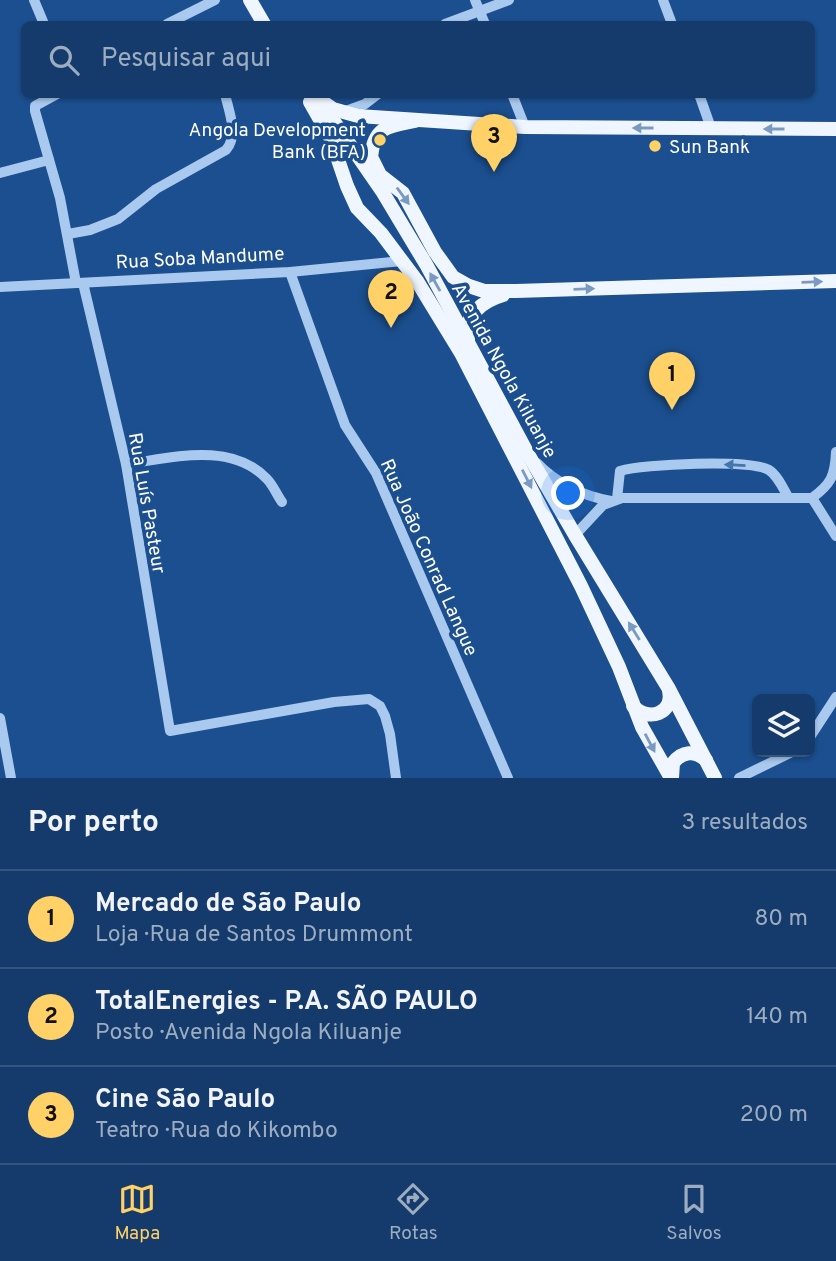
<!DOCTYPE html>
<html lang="pt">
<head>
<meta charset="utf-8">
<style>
	:root { --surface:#143b6b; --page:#214673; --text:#f1f3f6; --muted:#9dadc1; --line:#33557e; --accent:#ffd166 }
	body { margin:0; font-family:Overpass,sans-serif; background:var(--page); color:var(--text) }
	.controls { position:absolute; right:21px; bottom:21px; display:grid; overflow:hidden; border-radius:10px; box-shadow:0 2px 5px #0004 }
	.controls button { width:63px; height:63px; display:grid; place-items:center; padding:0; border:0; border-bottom:2px solid var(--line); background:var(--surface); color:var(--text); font:35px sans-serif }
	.you { position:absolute; left:569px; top:494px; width:24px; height:24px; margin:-18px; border:5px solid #fff; border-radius:50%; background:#1a73e8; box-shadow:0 0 0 10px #1a73e833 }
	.badge { display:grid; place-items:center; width:46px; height:46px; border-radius:50%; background:var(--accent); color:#111; font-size:23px; font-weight:700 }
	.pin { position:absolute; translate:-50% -58px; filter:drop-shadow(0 2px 4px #0008) }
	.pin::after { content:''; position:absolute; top:37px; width:24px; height:21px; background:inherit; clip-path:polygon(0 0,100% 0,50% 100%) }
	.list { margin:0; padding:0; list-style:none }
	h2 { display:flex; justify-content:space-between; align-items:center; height:91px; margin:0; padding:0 28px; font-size:30px }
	h2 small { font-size:23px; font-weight:400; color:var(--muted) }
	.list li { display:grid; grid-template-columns:46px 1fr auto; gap:21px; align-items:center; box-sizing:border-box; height:98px; padding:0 28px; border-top:2px solid var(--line) }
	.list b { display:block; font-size:26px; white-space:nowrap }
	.list p { margin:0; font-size:23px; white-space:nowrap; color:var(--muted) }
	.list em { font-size:23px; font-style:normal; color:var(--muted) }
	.icon { flex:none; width:38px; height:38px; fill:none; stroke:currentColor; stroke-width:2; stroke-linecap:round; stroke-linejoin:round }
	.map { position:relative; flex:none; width:836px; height:778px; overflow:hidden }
	.search { position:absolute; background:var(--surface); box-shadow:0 2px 5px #0004; left:21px; right:21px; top:21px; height:77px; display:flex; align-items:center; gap:18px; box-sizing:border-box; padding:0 24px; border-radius:10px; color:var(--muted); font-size:26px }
	.sheet { height:385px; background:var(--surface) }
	nav { display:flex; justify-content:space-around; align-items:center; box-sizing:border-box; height:98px; border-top:2px solid var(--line); background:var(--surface); font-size:19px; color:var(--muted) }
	nav a { display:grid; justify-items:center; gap:4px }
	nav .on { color:var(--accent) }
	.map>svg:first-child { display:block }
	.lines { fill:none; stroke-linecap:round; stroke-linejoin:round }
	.minor { stroke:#a9c9ee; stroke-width:10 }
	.major { stroke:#f0f6ff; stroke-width:14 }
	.oneway { fill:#7b9ac1 }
	.oneway2 { fill:#4674ac }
	.poi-dot { fill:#ffd166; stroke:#1b4f8f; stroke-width:2.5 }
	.labels { text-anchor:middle; stroke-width:7; stroke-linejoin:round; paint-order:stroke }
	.poi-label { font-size:19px; fill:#fff; stroke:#1b4f8f; text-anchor:end }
	.street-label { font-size:19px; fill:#fff; stroke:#1b4f8f }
</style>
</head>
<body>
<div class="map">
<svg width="836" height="778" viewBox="0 0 836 778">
	<rect width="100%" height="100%" fill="#1b4f8f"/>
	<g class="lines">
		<!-- minor -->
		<g class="minor">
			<polyline points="34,0 44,24"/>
			<polyline points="475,0 485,24"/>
			<polyline points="663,0 672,24"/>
			<polyline points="167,24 215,0"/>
			<polyline points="445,24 509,0"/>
			<polyline points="57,94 35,106 35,111 60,198 76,283"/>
			<polyline points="512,94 525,127"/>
			<polyline points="699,94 711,128"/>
			<polyline points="343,112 365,104 378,94"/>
			<polyline points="0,173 49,160"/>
			<path d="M68,234L90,230L118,219L156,189L226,150C239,135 229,112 225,94"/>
			<polyline points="290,272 345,425 376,473 508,778"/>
			<polyline points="83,283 126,464 170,731 334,702 369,699 380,706 385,716 390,734 396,778"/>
			<polyline points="0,287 290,272 402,261"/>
			<path d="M537,463C557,484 584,496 611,501"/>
			<path d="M126,464C172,458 231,441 267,479C273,485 277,495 282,502"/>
			<polyline points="812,498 836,536"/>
			<path d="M617,499L620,471C644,464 749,459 769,470C778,476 783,488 788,497"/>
			<path d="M575,535L603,505L622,498H812C831,484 835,476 836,452"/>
			<polyline points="0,718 11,778"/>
			<polyline points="810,737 836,697"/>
			<polyline points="739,778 792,752"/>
		</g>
		<!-- major -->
		<g class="major">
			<polyline points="250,0 264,24"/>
			<polyline points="315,94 382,191 427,266 528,454 575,535 669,689 715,778"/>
			<polyline points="310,102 331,139 347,186 357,208 381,233 417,281 461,353 581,586 619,667 642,727 671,778"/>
			<polyline points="323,102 333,109 358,116 525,127 836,129"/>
			<path d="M415,121C389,126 374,126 371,157L380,175L403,193L435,252L453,277L469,286L484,291H516L836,281"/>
			<path d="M468,340C463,316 482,301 503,295"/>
			<path d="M633,706C649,723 674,713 669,690"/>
			<path d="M672,778L673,763C682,751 695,750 706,760"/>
		</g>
	</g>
	<!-- one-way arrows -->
	<defs><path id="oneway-solid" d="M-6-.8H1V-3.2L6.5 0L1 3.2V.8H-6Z" transform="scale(1.75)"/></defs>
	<g class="oneway">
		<use href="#oneway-solid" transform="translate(643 128) rotate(-180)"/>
		<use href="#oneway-solid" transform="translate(774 129) rotate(-180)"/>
		<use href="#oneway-solid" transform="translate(403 196) rotate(54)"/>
		<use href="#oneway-solid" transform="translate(435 282) rotate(-119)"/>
		<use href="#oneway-solid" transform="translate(812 282) rotate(-2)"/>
		<use href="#oneway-solid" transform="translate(584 289) rotate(-2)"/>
		<use href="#oneway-solid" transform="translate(527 479) rotate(63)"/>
		<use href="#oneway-solid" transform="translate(634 631) rotate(-122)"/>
		<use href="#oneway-solid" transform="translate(650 743) rotate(62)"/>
	</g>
	<use class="oneway2" href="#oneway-solid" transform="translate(735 465) rotate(-177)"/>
	<!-- markers -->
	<g class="poi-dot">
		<circle cx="380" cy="140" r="7"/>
		<circle cx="655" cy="146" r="7"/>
	</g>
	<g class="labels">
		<!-- poi labels -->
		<g class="poi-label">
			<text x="366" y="136">Angola Development<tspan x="366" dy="22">Bank (BFA)</tspan></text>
			<text x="669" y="153" text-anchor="start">Sun Bank</text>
		</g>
		<!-- street labels -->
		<g class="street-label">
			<text transform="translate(200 257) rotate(-3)" y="7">Rua Soba Mandume</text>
			<text transform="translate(505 370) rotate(61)" y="7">Avenida Ngola Kiluanje</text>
			<text transform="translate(148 503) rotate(80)" y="7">Rua Luís Pasteur</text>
			<text transform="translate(430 557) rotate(66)" y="7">Rua João Conrad Langue</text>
		</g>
	</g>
</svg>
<div class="controls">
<button><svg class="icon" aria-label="layers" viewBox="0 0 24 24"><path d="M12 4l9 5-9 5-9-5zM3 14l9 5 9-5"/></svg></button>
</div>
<div class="you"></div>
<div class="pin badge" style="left:672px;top:410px">1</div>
<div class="pin badge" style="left:391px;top:328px">2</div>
<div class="pin badge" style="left:494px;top:172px">3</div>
<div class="search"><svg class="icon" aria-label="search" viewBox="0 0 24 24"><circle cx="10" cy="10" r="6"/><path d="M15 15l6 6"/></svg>Pesquisar aqui</div>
</div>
<section class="sheet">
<h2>Por perto<small>3 resultados</small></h2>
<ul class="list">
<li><span class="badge">1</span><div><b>Mercado de São Paulo</b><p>Loja · Rua de Santos Drummont</p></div><em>80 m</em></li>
<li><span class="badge">2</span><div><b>TotalEnergies - P.A. SÃO PAULO</b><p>Posto · Avenida Ngola Kiluanje</p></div><em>140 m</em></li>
<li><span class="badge">3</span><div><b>Cine São Paulo</b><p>Teatro · Rua do Kikombo</p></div><em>200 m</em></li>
</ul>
</section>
<nav>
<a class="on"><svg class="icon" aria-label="map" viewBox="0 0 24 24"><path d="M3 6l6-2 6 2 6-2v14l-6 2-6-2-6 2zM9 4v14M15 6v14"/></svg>Mapa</a>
<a><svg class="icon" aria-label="directions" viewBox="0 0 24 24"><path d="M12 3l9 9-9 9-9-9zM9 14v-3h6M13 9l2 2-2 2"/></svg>Rotas</a>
<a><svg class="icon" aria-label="saved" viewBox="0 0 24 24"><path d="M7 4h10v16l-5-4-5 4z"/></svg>Salvos</a>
</nav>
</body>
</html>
